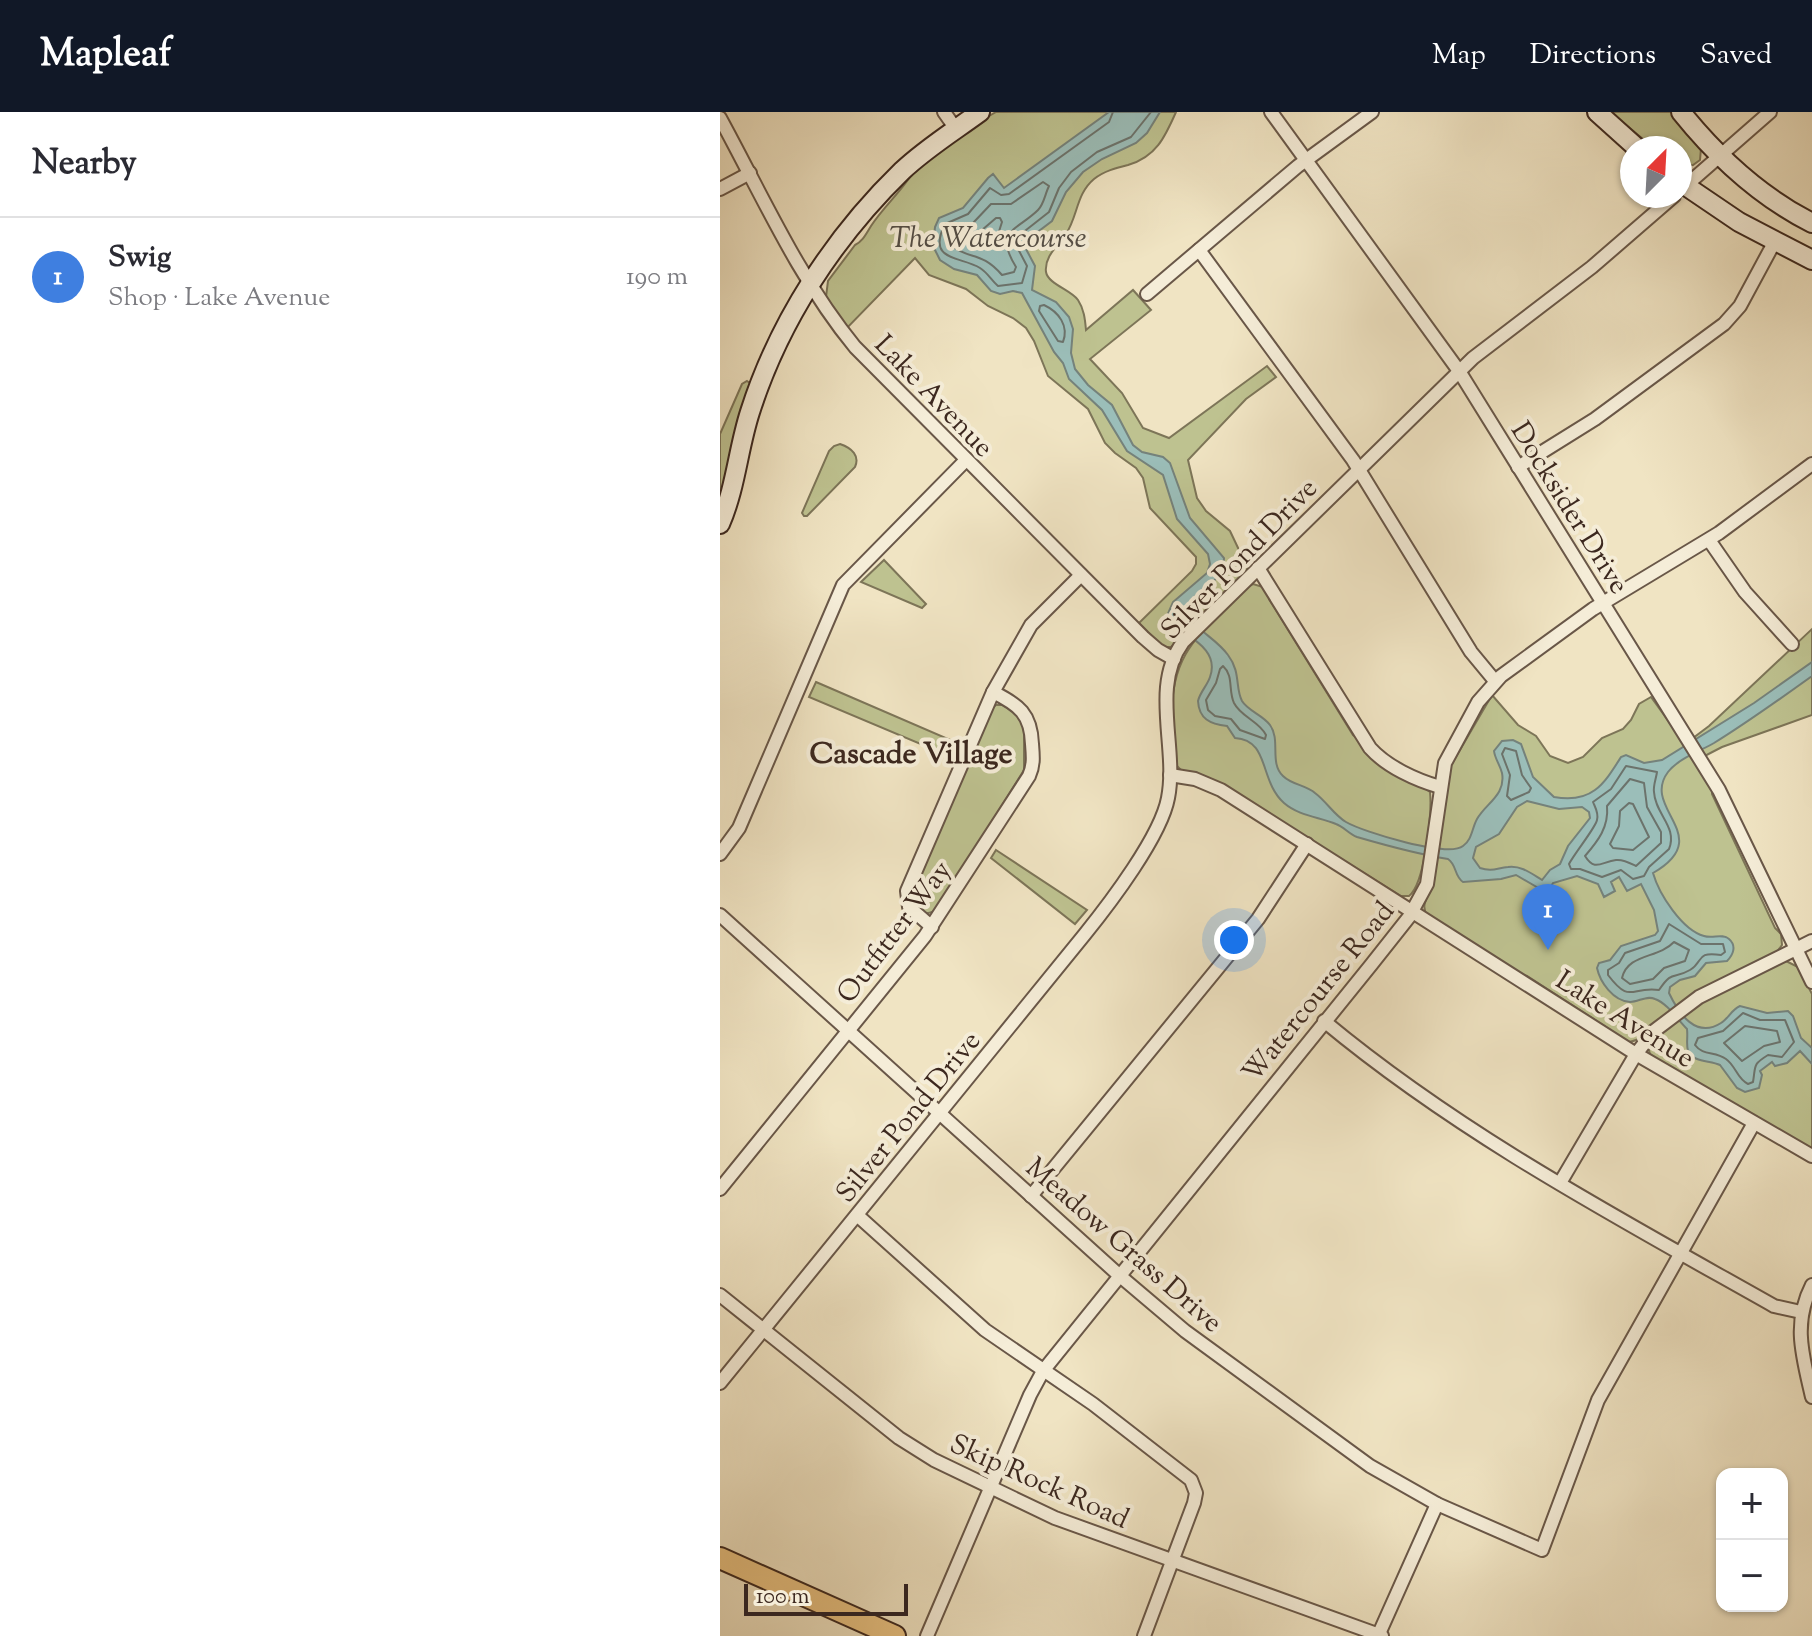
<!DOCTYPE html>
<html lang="en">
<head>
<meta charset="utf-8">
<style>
	:root { --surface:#fff; --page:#f2f2f3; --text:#2b2b33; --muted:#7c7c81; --line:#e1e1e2; --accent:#111827 }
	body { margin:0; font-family:"Sorts Mill Goudy",serif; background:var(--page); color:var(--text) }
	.controls { position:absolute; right:24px; bottom:24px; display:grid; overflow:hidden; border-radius:16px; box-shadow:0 2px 6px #0004 }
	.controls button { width:72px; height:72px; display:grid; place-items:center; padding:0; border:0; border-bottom:2px solid var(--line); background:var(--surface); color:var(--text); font:40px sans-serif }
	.compass { position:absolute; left:900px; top:24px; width:72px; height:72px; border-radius:50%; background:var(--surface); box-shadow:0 2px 6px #0004; rotate:24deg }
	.scale { position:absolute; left:24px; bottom:20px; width:164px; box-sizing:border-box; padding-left:8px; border:4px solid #3c281f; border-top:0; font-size:22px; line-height:28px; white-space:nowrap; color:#3c281f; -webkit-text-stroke:6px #f5edd8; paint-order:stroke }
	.you { position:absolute; left:514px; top:828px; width:28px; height:28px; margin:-20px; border:6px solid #fff; border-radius:50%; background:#1a73e8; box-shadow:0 0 0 12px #1a73e833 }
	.badge { display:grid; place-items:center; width:52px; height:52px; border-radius:50%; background:var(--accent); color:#fff; font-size:26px; font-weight:700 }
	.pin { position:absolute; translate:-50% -66px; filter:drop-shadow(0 2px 4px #0008) }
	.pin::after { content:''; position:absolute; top:42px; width:28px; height:24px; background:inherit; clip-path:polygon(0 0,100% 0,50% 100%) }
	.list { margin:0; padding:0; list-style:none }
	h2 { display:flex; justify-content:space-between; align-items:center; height:104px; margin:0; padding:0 32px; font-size:34px }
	h2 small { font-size:26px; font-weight:400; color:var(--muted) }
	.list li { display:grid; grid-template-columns:52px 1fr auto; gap:24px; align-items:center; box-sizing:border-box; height:120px; padding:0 32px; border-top:2px solid var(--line) }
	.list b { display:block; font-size:30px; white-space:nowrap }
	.list p { margin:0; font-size:26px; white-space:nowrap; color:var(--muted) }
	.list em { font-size:26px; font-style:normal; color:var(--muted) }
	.map { position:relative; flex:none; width:1092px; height:1524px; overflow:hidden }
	header { display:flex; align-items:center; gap:48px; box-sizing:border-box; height:112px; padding:0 40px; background:var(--accent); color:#fff }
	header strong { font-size:38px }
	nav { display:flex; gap:44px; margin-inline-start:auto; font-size:28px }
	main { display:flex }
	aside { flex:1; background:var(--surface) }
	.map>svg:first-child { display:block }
	.green { fill:#bec290; stroke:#7d7558; stroke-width:2 }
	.water { fill:#9bbeb9; stroke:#75827b; stroke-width:2; fill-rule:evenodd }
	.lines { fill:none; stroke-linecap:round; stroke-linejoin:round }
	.shore { stroke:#6c736c; stroke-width:2 }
	.street-casing { stroke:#695748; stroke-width:16 }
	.secondary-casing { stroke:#3c281f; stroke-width:22 }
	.primary-casing { stroke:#3c281f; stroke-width:24 }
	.street { stroke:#f5edd8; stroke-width:12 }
	.secondary { stroke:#f5edd8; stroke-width:18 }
	.primary { stroke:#e8c282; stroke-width:20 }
	.labels { text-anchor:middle; stroke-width:8; stroke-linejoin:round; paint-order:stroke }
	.street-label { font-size:28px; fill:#3c281f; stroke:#f5edd8 }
	.water-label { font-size:30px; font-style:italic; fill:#544e46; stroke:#f5edd8 }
	.neighbourhood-label { font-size:30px; font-weight:bold; fill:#3c281f; stroke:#f5edd8 }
</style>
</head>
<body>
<header>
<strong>Mapleaf</strong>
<nav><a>Map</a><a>Directions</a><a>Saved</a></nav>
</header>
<main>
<aside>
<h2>Nearby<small></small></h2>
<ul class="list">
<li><span class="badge" style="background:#3f7fe0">1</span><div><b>Swig</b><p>Shop · Lake Avenue</p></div><em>190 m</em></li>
</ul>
</aside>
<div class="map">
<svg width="1092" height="1524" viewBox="0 0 1092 1524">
	<rect width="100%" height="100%" fill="#f0e4c3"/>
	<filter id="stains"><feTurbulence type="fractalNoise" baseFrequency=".0025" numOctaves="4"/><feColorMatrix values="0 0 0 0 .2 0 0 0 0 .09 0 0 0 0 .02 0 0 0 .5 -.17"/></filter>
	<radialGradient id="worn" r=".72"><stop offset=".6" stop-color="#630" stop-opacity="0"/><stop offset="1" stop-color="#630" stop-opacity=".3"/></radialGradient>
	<!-- green -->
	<g class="green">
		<path d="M276,0H456C445,25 436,45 408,53C396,56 384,59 374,67C356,82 358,104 346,122C339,133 324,144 326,160C328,172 351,178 358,188C364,197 365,207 366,218L413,178L431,198L370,247L402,281L423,316L449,326L547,254L556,265L526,287L468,348L477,386L486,399L510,419L529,459L451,535H444L435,530L434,526L419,511L472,459L476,452V445L430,396L423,366L416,356L395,341L385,331L368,297L328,264L314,229L306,216L293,206L268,194L246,177L209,163L195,146L126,217L106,185L108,169L135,133C143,129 146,122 151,114C164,94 184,77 195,57L257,11Z"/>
		<polygon points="890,0 954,0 981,36 980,48 973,53 960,54 960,36 934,36"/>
		<polygon points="27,269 34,274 0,383 0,322 22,272"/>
		<path d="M120,332C132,336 140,344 135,355L87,404H84L82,401L109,339L114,334Z"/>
		<polygon points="164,448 206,492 202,496 141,470"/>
		<path d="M533,472L543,475L550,484L549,487L633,623L710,680C712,700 705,772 689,784H681L499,671L462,659L457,654C452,641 453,625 452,611C449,539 481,522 527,475Z"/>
		<path d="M1092,517V603L1002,635L975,649L992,678V682L1055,816L1061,822L1062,833L1056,841C1022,858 984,872 954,896C941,906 925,928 909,930L807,864L798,861L708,805C700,794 707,787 711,775L730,655L772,583L798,613L816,624L830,644L848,651L863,645L882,626L903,617L911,608L919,592L931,585L965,632L989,614Z"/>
		<polygon points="96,570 235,630 229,644 89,585"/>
		<path d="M276,593H283L296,602L304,614V658L218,796C204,808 196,797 190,784L271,597Z"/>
		<polygon points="276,738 367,798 355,812 271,746"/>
		<path d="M1066,849L1078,855L1092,882V1039L932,946C930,942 928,939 929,935C937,910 1040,858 1066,849Z"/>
	</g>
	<!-- water -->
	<path class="water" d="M389,0H440L427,21L416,31L382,47L363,60L346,80L332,109L307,128L306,137L315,154L312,178L336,190L349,205L353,217L351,241L355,257L368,273L392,293L413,333L422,340L443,345L450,351L470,406L504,446L503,461L472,487L466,500C476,519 496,526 508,543C521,560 515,576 522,589C528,599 543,603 550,613C561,628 549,651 563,664C572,673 586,673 595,681C607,690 614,703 626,710C643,720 728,746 743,734C752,728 752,716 757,707C766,691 786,683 782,661C780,653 775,647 774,639L782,629L793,628L801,632L813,665L834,685C872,692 884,672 901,645L906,643L924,651L942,648L1034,591L1092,550V564C1060,587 1028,610 994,631C980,639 958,647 948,660C920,697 997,724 933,761C939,782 962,818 984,824C993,827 1002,821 1009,827C1017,834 1013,843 1007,849L986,851L975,864L960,868L950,875L949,881C959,902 976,927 1001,911C1009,906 1011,898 1020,894L1047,901L1068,899L1073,904L1081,926L1092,936V952L1080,939L1067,951L1055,954L1052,950L1040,959L1042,963L1039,976L1025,980L1017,976L1000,953C990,948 974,951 968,939C966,932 968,925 967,917C958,908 947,891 935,887C926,883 919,890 910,890C893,889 880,870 877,856L879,851L890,848L901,834L935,823L938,819L934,798L921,772L907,779L899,765L891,770L895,779L884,785L878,772L857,764L833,771L827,781L796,763L781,767L743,770C734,764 737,753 728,747C697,742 668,734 637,725C629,722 624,715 616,712C599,705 579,704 564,691C539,669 550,628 515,626L507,614C490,612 479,607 478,589C480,580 487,574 490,565C501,534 461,523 446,506L453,490L487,461L490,452L488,442L457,407L443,363L407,339L382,298L349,267L343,251L334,240L302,181L293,179L280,182L271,179L257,163L234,157L220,148L213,134L215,115L219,106L243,96L268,66L273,62L284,76ZM807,689L839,697L862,695L869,700L870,706L848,734L840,752L830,758L822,768C812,762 801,753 788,755C777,756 772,760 760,756L753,746L756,735L779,722L797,695Z"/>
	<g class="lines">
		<!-- shore -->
		<g class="shore">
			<path d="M393,0L389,10L289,82L281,83L270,76L248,102L225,112C206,150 241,144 260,156C268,161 271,168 278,174L302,171L307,154L297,135L301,122L329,100L339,76L351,60L377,40L411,25L431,0"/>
			<path d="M323,70L329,74C325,82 324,92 318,98C298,118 273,118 296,155L294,160L282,163C261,139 250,148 232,134L233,120L253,111L271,92H291Z"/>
			<polygon points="280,106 282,110 274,135 255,130 255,124 276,106"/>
			<path d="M324,193C339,200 349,214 343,230L338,229L319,199L320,194Z"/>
			<path d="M503,554C514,564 508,578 514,591C521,605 539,609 546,623L545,627L520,618L511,607L495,604L488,598L486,588L496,571L500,557Z"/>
			<polygon points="785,636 796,639 802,663 811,676 809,680 791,688 787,684 790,663 782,642"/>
			<path d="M906,654L937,660C936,667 933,674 934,680C935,702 958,715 949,737L929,755L924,764L913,767L901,758L882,765L860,757H851L849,752C854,742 876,715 877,708C879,701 875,695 873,690L891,677Z"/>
			<path d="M910,667L924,671L927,695L941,720V731L916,754C910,751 903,747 896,748C881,750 875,760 865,744C878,729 889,715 887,694Z"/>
			<polygon points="909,691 913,692 929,725 913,738 893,736 890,732 899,714 900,699"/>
			<path d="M949,812L981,832H1003L1005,840L1001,843C975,839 984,850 970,858C953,868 953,857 939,878C910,874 911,893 888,863V858L899,851L905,841L940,829Z"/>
			<path d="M954,830L969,838L965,849L944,856L933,867L910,872L902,866C908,841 938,847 954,830Z"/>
			<path d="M1023,901L1040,908H1065L1074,930L1062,945L1048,943C1032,953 1036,953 1033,970L1028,972C1017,967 1016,954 1006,947C995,939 983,944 975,933L978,926L1003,919Z"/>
			<polygon points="1025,914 1057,919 1060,930 1044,934 1022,949 1004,931"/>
		</g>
		<defs>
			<g id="street">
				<polyline points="224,0 236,17"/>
				<polyline points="551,0 739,259 999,678 1092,870"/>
				<path d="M0,6C42,83 79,167 135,235L423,525L438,538L454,547"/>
				<polyline points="0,77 30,61"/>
				<polyline points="962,77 1050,0"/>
				<polyline points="479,138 633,348 751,540 775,569"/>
				<polyline points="427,182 578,54 652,0"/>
				<polyline points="798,355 875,307 1004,212 1020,194 1055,129"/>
				<polyline points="989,428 1025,480 1072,532"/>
				<path d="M538,456L650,636C667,655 696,668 720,675"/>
				<polyline points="450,663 475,667 501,678 916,942 1092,1044"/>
				<polyline points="0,742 19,716 123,473 246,348"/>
				<polyline points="0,803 400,1164 465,1219 650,1354 717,1392 822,1438 878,1288 1034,1011"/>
				<polyline points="212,815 189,795 187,779 273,580 311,513 361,463"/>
				<path d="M604,909C741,1023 900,1107 1054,1194L1081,1200"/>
				<polyline points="840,1071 916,942 934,919 979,885 1092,829"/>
				<path d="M0,1077L205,824L309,664C314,653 313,644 312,632C311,602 299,593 273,580"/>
				<polyline points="311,1084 538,807 587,732"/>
				<polyline points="137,1103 265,1218 373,1292 471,1368 476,1381 474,1391 424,1524"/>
				<path d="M1092,1173C1072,1212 1083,1245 1092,1285"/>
				<polyline points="0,1183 179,1326 214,1348 335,1406 662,1524"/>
				<path d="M0,1271L365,822C390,791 441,724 448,686C458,635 430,575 463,530L753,246L872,155L954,84"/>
				<polyline points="207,1524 310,1283 323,1259 651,853 689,805 707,772 725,651 758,590 781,564 873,497 999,421 1092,352"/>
				<polyline points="658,1524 717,1392"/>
			</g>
			<g id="secondary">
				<polyline points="877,0 917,36"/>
				<path d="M961,0C998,46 1039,84 1092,111"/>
				<polyline points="960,70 1019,110 1092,148"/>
				<path d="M0,412C16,375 18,337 30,300C59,209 114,125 182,59C205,37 234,19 260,0"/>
			</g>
			<polyline id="primary" points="0,1446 175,1524"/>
		</defs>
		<!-- street casing -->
		<use href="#street" class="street-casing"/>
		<!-- secondary casing -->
		<use href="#secondary" class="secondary-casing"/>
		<!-- primary casing -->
		<use href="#primary" class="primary-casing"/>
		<!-- street -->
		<use href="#street" class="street"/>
		<!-- secondary -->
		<use href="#secondary" class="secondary"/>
		<!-- primary -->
		<use href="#primary" class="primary"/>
	</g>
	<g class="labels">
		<!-- street labels -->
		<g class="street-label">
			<text transform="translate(215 283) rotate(46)" y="10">Lake Avenue</text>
			<text transform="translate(851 395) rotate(58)" y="10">Docksider Drive</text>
			<text transform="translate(518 446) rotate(-46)" y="10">Silver Pond Drive</text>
			<text transform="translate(173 819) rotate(-53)" y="10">Outfitter Way</text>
			<text transform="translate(597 879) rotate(-51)" y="10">Watercourse Road</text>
			<text transform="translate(906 906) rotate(32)" y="10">Lake Avenue</text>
			<text transform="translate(187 1004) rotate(-51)" y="10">Silver Pond Drive</text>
			<text transform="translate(405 1132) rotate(41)" y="10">Meadow Grass Drive</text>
			<text transform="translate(320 1368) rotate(24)" y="10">Skip Rock Road</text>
		</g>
		<!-- water labels -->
		<g class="water-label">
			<text x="268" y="135">The Watercourse</text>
		</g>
		<!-- neighbourhood labels -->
		<g class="neighbourhood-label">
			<text x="191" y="651">Cascade Village</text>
		</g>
	</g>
	<rect width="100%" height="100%" filter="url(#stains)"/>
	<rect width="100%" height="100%" fill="url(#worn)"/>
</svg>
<div class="controls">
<button>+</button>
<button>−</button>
</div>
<svg class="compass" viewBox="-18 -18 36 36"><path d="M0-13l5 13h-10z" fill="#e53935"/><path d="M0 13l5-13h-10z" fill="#7c7c81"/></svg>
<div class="scale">100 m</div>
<div class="you"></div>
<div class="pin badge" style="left:828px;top:838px;background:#3f7fe0">1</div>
</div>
</main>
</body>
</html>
